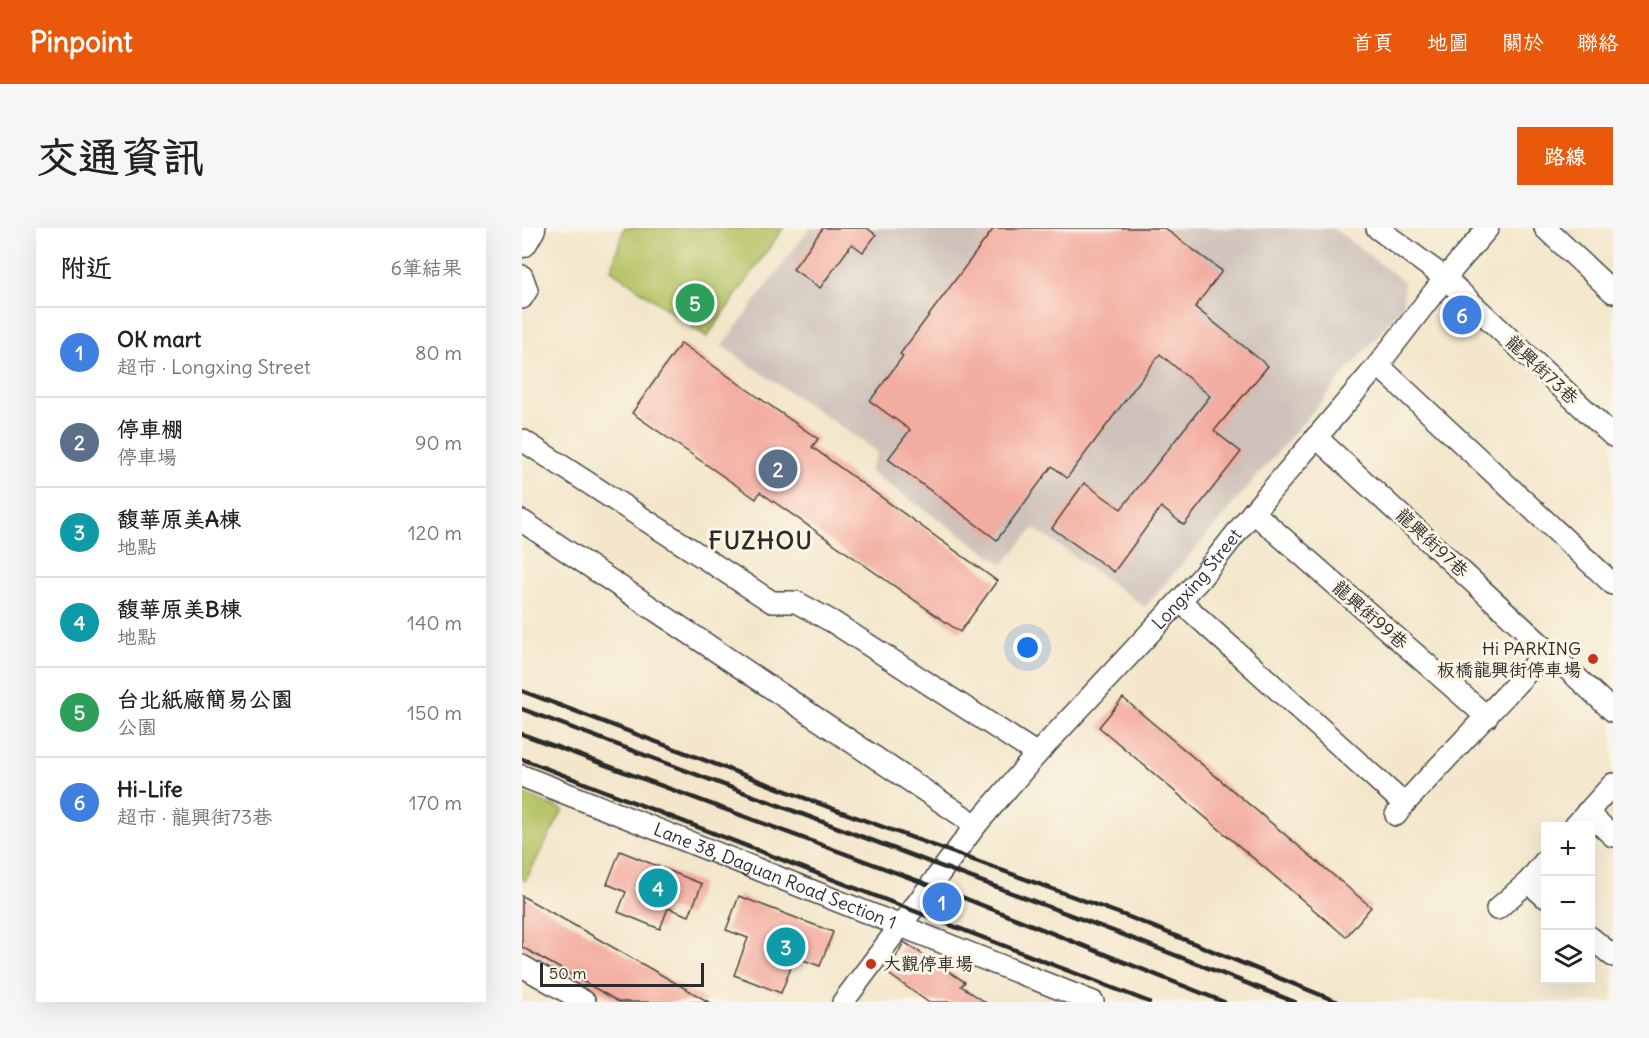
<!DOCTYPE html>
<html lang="zh-TW">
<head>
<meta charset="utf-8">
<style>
	:root { --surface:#fff; --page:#f6f6f6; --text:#222; --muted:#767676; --line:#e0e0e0; --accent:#ea580c }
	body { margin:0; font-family:Delius,"LXGW WenKai TC",sans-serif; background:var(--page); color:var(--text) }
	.controls { position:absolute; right:18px; bottom:18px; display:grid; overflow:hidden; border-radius:0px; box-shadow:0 6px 24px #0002 }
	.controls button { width:54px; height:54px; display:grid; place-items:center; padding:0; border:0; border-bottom:2px solid var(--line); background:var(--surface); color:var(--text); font:30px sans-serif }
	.scale { position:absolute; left:18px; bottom:15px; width:164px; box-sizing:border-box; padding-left:6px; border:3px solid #2b2b2b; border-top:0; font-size:16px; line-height:21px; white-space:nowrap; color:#2b2b2b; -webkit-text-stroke:4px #fcf5e5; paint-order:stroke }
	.you { position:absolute; left:506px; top:420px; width:21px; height:21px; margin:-15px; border:4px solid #fff; border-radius:50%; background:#1a73e8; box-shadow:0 0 0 9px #1a73e833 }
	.badge { display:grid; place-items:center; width:39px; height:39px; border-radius:50%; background:var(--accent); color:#fff; font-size:20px; font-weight:700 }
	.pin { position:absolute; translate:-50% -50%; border:3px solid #fff; box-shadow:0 2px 6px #0006 }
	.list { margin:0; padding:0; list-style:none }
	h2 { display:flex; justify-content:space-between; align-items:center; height:78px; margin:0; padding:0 24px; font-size:26px }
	h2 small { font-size:20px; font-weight:400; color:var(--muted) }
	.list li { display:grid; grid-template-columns:39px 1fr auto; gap:18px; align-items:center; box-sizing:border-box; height:90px; padding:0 24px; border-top:2px solid var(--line) }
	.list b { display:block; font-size:22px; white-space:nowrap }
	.list p { margin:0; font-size:20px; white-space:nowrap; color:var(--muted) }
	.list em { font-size:20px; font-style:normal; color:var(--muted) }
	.icon { flex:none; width:33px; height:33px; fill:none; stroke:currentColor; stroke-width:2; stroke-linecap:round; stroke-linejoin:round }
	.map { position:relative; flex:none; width:1091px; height:774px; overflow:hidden; border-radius:0px }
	header { display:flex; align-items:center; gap:36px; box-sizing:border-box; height:84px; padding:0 30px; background:var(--accent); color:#fff }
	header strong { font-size:28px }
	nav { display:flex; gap:33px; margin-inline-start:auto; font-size:21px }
	.intro { display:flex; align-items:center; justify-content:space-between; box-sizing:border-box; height:144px; padding:0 36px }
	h1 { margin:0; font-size:42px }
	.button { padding:15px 27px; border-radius:0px; background:var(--accent); color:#fff; font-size:21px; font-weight:700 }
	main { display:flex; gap:36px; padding:0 36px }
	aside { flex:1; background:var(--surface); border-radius:0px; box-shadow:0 6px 24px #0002 }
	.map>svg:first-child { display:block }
	.industrial { fill:#cec1b9 }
	.green { fill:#b6c366; stroke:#707748; stroke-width:1.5 }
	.building { fill:#f3aca0 }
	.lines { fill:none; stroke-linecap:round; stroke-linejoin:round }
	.minor-casing { stroke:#494743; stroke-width:24 }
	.secondary-casing { stroke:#494743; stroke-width:33 }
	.minor { stroke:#fff; stroke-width:21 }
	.secondary { stroke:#fff; stroke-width:30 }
	.rail { stroke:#2b2b2b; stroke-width:4.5 }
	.poi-dot { fill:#c8321e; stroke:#fcf5e5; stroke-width:2 }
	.labels { text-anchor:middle; stroke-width:6; stroke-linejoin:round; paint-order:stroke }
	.street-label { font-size:18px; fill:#2b2b2b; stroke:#fcf5e5 }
	.poi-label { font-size:18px; fill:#2b2b2b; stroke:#fcf5e5; text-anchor:end }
	.district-label { font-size:24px; font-weight:bold; letter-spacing:1.5px; fill:#2b2b2b; stroke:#fcf5e5 }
</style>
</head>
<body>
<header>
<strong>Pinpoint</strong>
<nav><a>首頁</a><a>地圖</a><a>關於</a><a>聯絡</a></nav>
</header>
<div class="intro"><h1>交通資訊</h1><a class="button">路線</a></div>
<main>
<aside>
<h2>附近<small>6筆結果</small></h2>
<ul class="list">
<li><span class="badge" style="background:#3f7fe0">1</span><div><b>OK mart</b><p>超市 · Longxing Street</p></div><em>80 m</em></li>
<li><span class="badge" style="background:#5c6f8a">2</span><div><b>停車棚</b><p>停車場</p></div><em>90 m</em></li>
<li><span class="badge" style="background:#0f9aa8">3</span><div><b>馥華原美A棟</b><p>地點</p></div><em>120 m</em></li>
<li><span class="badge" style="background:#0f9aa8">4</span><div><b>馥華原美B棟</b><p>地點</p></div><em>140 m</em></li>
<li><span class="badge" style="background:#2e9e5b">5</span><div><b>台北紙廠簡易公園</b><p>公園</p></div><em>150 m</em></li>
<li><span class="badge" style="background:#3f7fe0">6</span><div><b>Hi-Life</b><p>超市 · 龍興街73巷</p></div><em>170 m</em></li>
</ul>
</aside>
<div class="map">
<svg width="1091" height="774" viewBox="0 0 1091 774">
	<rect width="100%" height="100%" fill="#fcf5e5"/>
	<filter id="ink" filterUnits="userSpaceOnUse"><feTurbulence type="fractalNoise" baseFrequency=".0167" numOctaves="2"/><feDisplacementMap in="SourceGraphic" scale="12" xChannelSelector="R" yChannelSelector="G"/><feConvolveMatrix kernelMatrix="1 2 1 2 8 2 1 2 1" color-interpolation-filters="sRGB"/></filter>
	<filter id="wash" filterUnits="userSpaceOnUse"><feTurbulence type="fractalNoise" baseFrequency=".008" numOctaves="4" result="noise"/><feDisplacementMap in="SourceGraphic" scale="24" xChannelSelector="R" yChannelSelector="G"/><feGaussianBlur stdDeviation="1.35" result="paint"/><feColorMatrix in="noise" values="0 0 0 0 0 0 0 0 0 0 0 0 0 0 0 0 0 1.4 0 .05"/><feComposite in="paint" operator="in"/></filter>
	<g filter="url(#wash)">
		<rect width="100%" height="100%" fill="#f3e6ca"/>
		<!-- industrial -->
		<polygon class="industrial" points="288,0 811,0 882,54 881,78 623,379 512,300 481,336 347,243 356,224 200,118"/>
		<!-- green -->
		<g class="green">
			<polygon points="102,0 261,0 185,109 89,42"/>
			<polygon points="0,565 41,582 3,653 0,651"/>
		</g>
		<g id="blocks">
			<!-- building -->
			<g class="building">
				<polygon points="301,0 345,0 354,7 341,24 330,16 298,60 271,41"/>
				<polygon points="472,0 642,0 700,43 673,79 746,138 692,203 719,224 662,297 639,279 592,344 530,300 562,255 599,281 688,168 638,126 545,250 530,238 475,312 366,231 388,202 348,173 381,128 378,126"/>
				<polygon points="159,115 296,211 290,219 475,353 438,404 238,264 234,271 110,185"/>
				<polygon points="601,470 849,679 824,709 577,499"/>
				<polygon points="98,623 180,656 167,688 146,680 138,701 96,684 104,664 85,656"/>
				<polygon points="0,668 57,700 187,774 97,774 85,767 0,719"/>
				<polygon points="217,668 311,704 298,738 273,729 259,765 212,747 226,710 204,702"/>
				<polygon points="382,714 443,754 439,758 463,774 406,774 368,747 364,743 366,737 374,729"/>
			</g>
		</g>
	</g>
	<g filter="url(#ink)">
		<use href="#blocks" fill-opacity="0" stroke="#494743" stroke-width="1.5"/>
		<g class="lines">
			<defs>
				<g id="minor">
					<polyline points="855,0 923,50 1091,208"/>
					<polyline points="1023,0 1091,64"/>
					<polyline points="0,48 5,62 0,70"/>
					<polyline points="856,137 1091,356"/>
					<polyline points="794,209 1091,483"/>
					<polyline points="0,212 250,374 274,374 311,394 515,526"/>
					<polyline points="731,284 965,489"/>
					<polyline points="0,293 454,597"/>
					<polyline points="658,373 882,576"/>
					<path id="s1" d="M0,548L571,774"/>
					<polyline points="1065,584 1091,608"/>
					<polyline points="874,587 882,576 1026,422"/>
					<polyline points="1053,598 1091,556"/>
					<polyline points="1006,654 1023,669"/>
					<polyline points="975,681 1006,654 1023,633"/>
					<polyline points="1068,709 1091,728"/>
					<polyline points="0,738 63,774"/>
					<path id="s2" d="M321,774L454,597L515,526L678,351L731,284L856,137L923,50L966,0"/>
				</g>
				<polyline id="secondary" points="0,14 8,0"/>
			</defs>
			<!-- minor casing -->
			<use href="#minor" class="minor-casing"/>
			<!-- secondary casing -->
			<use href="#secondary" class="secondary-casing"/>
			<!-- minor -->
			<use href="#minor" class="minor"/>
			<!-- secondary -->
			<use href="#secondary" class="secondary"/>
			<!-- rail -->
			<g class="rail">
				<polyline points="0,463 309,580 607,689 816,774"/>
				<polyline points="0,481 599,706 773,774"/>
				<polyline points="0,506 437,668 702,774"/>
				<polyline points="0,531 627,774"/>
			</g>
		</g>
	</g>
	<!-- markers -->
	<g class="poi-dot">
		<circle cx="1071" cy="431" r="6"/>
		<circle cx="349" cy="736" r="6"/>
	</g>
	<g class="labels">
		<!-- street labels -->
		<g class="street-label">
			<text transform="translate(1020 142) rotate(43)" y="6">龍興街73巷</text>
			<text transform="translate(910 315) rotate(43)" y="6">龍興街97巷</text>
			<text dy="6" stroke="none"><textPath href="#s2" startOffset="552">Longxing Street</textPath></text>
			<text transform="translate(848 387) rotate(41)" y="6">龍興街99巷</text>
			<text dy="6" stroke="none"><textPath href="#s1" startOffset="272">Lane 38, Daguan Road Section 1</textPath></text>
		</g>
		<!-- poi labels -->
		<g class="poi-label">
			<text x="1059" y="427">Hi PARKING<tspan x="1059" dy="21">板橋龍興街停車場</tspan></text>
			<text x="361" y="742" text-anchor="start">大觀停車場</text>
		</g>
		<!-- district labels -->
		<g class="district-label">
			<text x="239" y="321">FUZHOU</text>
		</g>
	</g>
</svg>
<div class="controls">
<button>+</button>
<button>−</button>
<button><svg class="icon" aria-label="layers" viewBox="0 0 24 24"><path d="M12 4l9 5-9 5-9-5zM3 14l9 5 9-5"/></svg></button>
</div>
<div class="scale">50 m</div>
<div class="you"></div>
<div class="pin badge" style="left:420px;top:674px;background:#3f7fe0">1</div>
<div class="pin badge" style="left:256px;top:241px;background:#5c6f8a">2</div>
<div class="pin badge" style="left:264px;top:719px;background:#0f9aa8">3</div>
<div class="pin badge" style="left:136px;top:660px;background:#0f9aa8">4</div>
<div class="pin badge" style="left:173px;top:75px;background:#2e9e5b">5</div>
<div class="pin badge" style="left:940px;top:87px;background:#3f7fe0">6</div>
</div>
</main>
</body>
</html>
